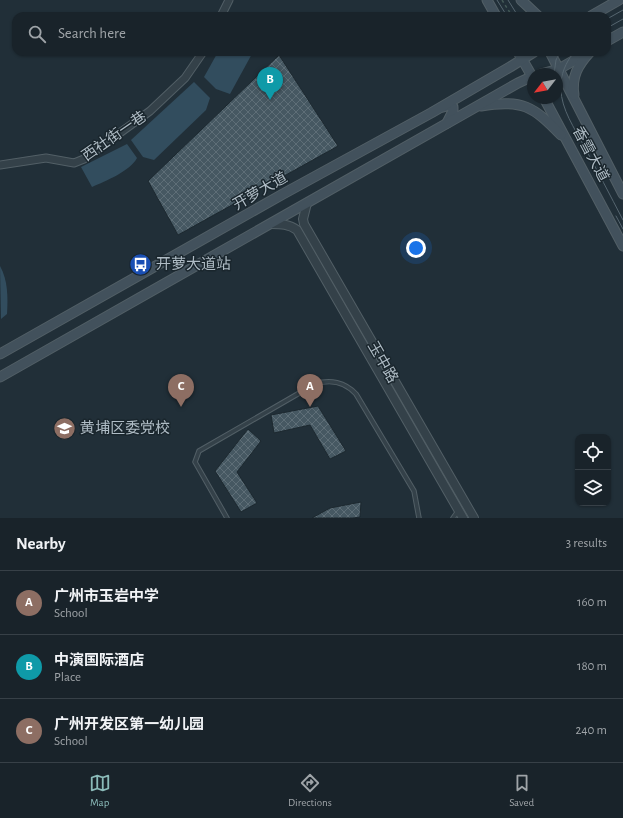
<!DOCTYPE html>
<html lang="en">
<head>
<meta charset="utf-8">
<style>
	:root { --surface:#19232a; --page:#262f36; --text:#f1f3f6; --muted:#9fa4a8; --line:#374047; --accent:#8bbbb9 }
	body { margin:0; font-family:"Alegreya Sans","Noto Sans SC",sans-serif; background:var(--page); color:var(--text) }
	.controls { position:absolute; right:12px; bottom:12px; display:grid; overflow:hidden; border-radius:8px; box-shadow:0 1px 3px #0004 }
	.controls button { width:36px; height:36px; display:grid; place-items:center; padding:0; border:0; border-bottom:1px solid var(--line); background:var(--surface); color:var(--text); font:20px sans-serif }
	.compass { position:absolute; left:527px; top:68px; width:36px; height:36px; border-radius:50%; background:var(--surface); box-shadow:0 1px 3px #0004; rotate:239deg }
	.you { position:absolute; left:416px; top:248px; width:14px; height:14px; margin:-10px; border:3px solid #fff; border-radius:50%; background:#1a73e8; box-shadow:0 0 0 6px #1a73e833 }
	.badge { display:grid; place-items:center; width:26px; height:26px; border-radius:50%; background:var(--accent); color:#fff; font-size:13px; font-weight:700 }
	.pin { position:absolute; translate:-50% -33px; filter:drop-shadow(0 1px 2px #0008) }
	.pin::after { content:''; position:absolute; top:21px; width:14px; height:12px; background:inherit; clip-path:polygon(0 0,100% 0,50% 100%) }
	.list { margin:0; padding:0; list-style:none }
	h2 { display:flex; justify-content:space-between; align-items:center; height:52px; margin:0; padding:0 16px; font-size:17px }
	h2 small { font-size:13px; font-weight:400; color:var(--muted) }
	.list li { display:grid; grid-template-columns:26px 1fr auto; gap:12px; align-items:center; box-sizing:border-box; height:64px; padding:0 16px; border-top:1px solid var(--line) }
	.list b { display:block; font-size:15px; white-space:nowrap }
	.list p { margin:0; font-size:13px; white-space:nowrap; color:var(--muted) }
	.list em { font-size:13px; font-style:normal; color:var(--muted) }
	.icon { flex:none; width:22px; height:22px; fill:none; stroke:currentColor; stroke-width:2; stroke-linecap:round; stroke-linejoin:round }
	.map { position:relative; flex:none; width:623px; height:518px; overflow:hidden }
	.search { position:absolute; background:var(--surface); box-shadow:0 1px 3px #0004; left:12px; right:12px; top:12px; height:44px; display:flex; align-items:center; gap:10px; box-sizing:border-box; padding:0 14px; border-radius:12px; color:var(--muted); font-size:15px }
	.sheet { height:244px; background:var(--surface) }
	nav { display:flex; justify-content:space-around; align-items:center; box-sizing:border-box; height:56px; border-top:1px solid var(--line); background:var(--surface); font-size:11px; color:var(--muted) }
	nav a { display:grid; justify-items:center; gap:2px }
	nav .on { color:var(--accent) }
	.map>svg:first-child { display:block }
	.water { fill:#324d5e }
	.building { fill:url(#building-cross-hatch); stroke:#1c282f }
	.lines { fill:none; stroke-linecap:round; stroke-linejoin:round }
	.service-casing { stroke:#525f66; stroke-width:5.5 }
	.minor-casing { stroke:#525f66; stroke-width:9 }
	.tertiary-casing { stroke:#525f66; stroke-width:10 }
	.secondary-casing { stroke:#525f66; stroke-width:11 }
	.path { stroke:#445a58; stroke-width:1.5; stroke-dasharray:3 3; stroke-linecap:butt }
	.service { stroke:#344149; stroke-width:3.5 }
	.minor { stroke:#344149; stroke-width:7 }
	.tertiary { stroke:#344149; stroke-width:8 }
	.secondary { stroke:#42515c; stroke-width:9 }
	.tram { stroke:#566670; stroke-width:1 }
	.labels { text-anchor:middle; stroke-width:3; stroke-linejoin:round; paint-order:stroke }
	.street-label { font-size:15px; fill:#afbcc5; stroke:#1a262d }
	.poi-label { font-size:15px; fill:#afbcc5; stroke:#1a262d; text-anchor:start }
</style>
</head>
<body>
<div class="map">
<svg width="623" height="518" viewBox="0 0 623 518">
	<defs>
		<pattern id="building-cross-hatch" width="8" height="8" patternUnits="userSpaceOnUse"><rect width="8" height="8" fill="#465862"/><path d="M0 0l8 8M0 8l8-8" fill="none" stroke="#5e6e77"/></pattern>
	</defs>
	<rect width="100%" height="100%" fill="#212f38"/>
	<!-- water -->
	<g class="water">
		<polygon points="218,52 253,52 230,94 216,89 204,77"/>
		<polygon points="194,82 210,98 206,110 154,160 143,157 131,140"/>
		<path d="M127,144L137,158C130,171 106,181 92,187L81,167Z"/>
		<path d="M0,266C8,280 8,298 7,314L1,319Z"/>
	</g>
	<!-- building -->
	<g class="building">
		<polygon points="279,55 338,146 178,235 148,181"/>
		<polygon points="318,406 346,451 330,459 310,425 274,433 271,415"/>
		<polygon points="248,429 261,441 237,472 257,503 241,512 215,471"/>
		<polygon points="361,502 360,517 353,518 312,518 330,508"/>
	</g>
	<g class="lines">
		<defs>
			<g id="service">
				<path d="M227,518L195,462L199,451L315,384C330,379 345,382 356,394L414,491L419,518"/>
				<polyline points="453,518 458,511"/>
			</g>
			<g id="minor">
				<polyline points="221,16 229,0"/>
				<polyline points="0,165 46,158 74,163 84,159 150,111 185,78 203,52"/>
			</g>
			<g id="tertiary">
				<polyline points="307,203 303,219 304,224 474,518"/>
				<path d="M271,224C281,224 289,224 297,230L463,518"/>
			</g>
			<g id="secondary">
				<polyline points="487,0 496,16"/>
				<polyline points="521,0 538,16"/>
				<polyline points="591,16 619,0"/>
				<polyline points="607,41 623,32"/>
				<polyline points="518,52 533,78"/>
				<polyline points="550,52 623,194"/>
				<polyline points="541,74 559,69 585,54"/>
				<path d="M574,95C571,77 578,65 590,52"/>
				<polyline points="544,98 623,246"/>
				<path d="M481,106C522,99 533,106 561,135"/>
				<polyline points="443,107 449,105 453,107 453,111 447,123"/>
				<polyline points="0,354 283,194 431,113 510,67 534,52"/>
				<polyline points="0,377 474,108 518,83 533,76"/>
			</g>
		</defs>
		<!-- service casing -->
		<use href="#service" class="service-casing"/>
		<!-- minor casing -->
		<use href="#minor" class="minor-casing"/>
		<!-- tertiary casing -->
		<use href="#tertiary" class="tertiary-casing"/>
		<!-- secondary casing -->
		<use href="#secondary" class="secondary-casing"/>
		<!-- path -->
		<polyline class="path" points="502,0 512,16"/>
		<!-- service -->
		<use href="#service" class="service"/>
		<!-- minor -->
		<use href="#minor" class="minor"/>
		<!-- tertiary -->
		<use href="#tertiary" class="tertiary"/>
		<!-- secondary -->
		<use href="#secondary" class="secondary"/>
		<!-- tram -->
		<g class="tram">
			<polyline points="497,0 507,16"/>
			<polyline points="508,0 518,16"/>
			<polyline points="607,19 623,10"/>
			<polyline points="607,28 623,19"/>
			<path d="M574,52C566,62 560,75 561,89C561,109 575,129 584,146C597,170 610,195 623,220"/>
			<polyline points="554,74 556,60 560,52"/>
			<polyline points="616,216 623,229"/>
		</g>
	</g>
	<!-- icons -->
	<defs>
		<symbol id="bus-disc" viewBox="-11 -11 22 22"><circle r="9.5" fill="#1a4fb4" stroke="#1a262d"/><path d="M-5-6H5V4H4V6H2V4H-2V6H-4V4H-5ZM-3.5-4V0h7V-4ZM-3.5 1.2v1.5H-2V1.2ZM2 1.2v1.5H3.5V1.2Z" fill="#fff"/></symbol>
		<symbol id="school-disc" viewBox="-11 -11 22 22"><circle r="9.5" fill="#8d6e63" stroke="#1a262d"/><path d="M0-5L7-2L0 1L-7-2ZM-4 1L0 2.5L4 1V4Q0 6-4 4Z" fill="#fff"/></symbol>
	</defs>
	<g fill-rule="evenodd">
		<use href="#bus-disc" x="128" y="252" width="25" height="25"/>
		<use href="#school-disc" x="52" y="416" width="25" height="25"/>
	</g>
	<g class="labels">
		<!-- street labels -->
		<g class="street-label">
			<text transform="translate(114 136) rotate(-35)" y="5">西社街一巷</text>
			<text transform="translate(591 154) rotate(62)" y="5">香雪大道</text>
			<text transform="translate(260 191) rotate(-30)" y="5">开萝大道</text>
			<text transform="translate(383 362) rotate(60)" y="5">玉中路</text>
		</g>
		<!-- poi labels -->
		<g class="poi-label">
			<text x="156" y="269">开萝大道站</text>
			<text x="80" y="433">黄埔区委党校</text>
		</g>
	</g>
</svg>
<div class="controls">
<button><svg class="icon" aria-label="locate" viewBox="0 0 24 24"><circle cx="12" cy="12" r="6"/><path d="M12 2v4M12 18v4M2 12h4M18 12h4"/></svg></button>
<button><svg class="icon" aria-label="layers" viewBox="0 0 24 24"><path d="M12 4l9 5-9 5-9-5zM3 14l9 5 9-5"/></svg></button>
</div>
<svg class="compass" viewBox="-18 -18 36 36"><path d="M0-13l5 13h-10z" fill="#e53935"/><path d="M0 13l5-13h-10z" fill="#9fa4a8"/></svg>
<div class="you"></div>
<div class="pin badge" style="left:310px;top:407px;background:#8d6e63">A</div>
<div class="pin badge" style="left:270px;top:100px;background:#0f9aa8">B</div>
<div class="pin badge" style="left:181px;top:407px;background:#8d6e63">C</div>
<div class="search"><svg class="icon" aria-label="search" viewBox="0 0 24 24"><circle cx="10" cy="10" r="6"/><path d="M15 15l6 6"/></svg>Search here</div>
</div>
<section class="sheet">
<h2>Nearby<small>3 results</small></h2>
<ul class="list">
<li><span class="badge" style="background:#8d6e63">A</span><div><b>广州市玉岩中学</b><p>School</p></div><em>160 m</em></li>
<li><span class="badge" style="background:#0f9aa8">B</span><div><b>中演国际酒店</b><p>Place</p></div><em>180 m</em></li>
<li><span class="badge" style="background:#8d6e63">C</span><div><b>广州开发区第一幼儿园</b><p>School</p></div><em>240 m</em></li>
</ul>
</section>
<nav>
<a class="on"><svg class="icon" aria-label="map" viewBox="0 0 24 24"><path d="M3 6l6-2 6 2 6-2v14l-6 2-6-2-6 2zM9 4v14M15 6v14"/></svg>Map</a>
<a><svg class="icon" aria-label="directions" viewBox="0 0 24 24"><path d="M12 3l9 9-9 9-9-9zM9 14v-3h6M13 9l2 2-2 2"/></svg>Directions</a>
<a><svg class="icon" aria-label="saved" viewBox="0 0 24 24"><path d="M7 4h10v16l-5-4-5 4z"/></svg>Saved</a>
</nav>
</body>
</html>
